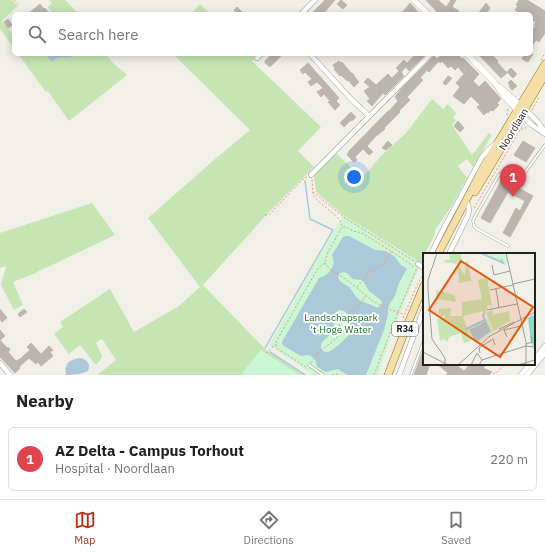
<!DOCTYPE html>
<html lang="en">
<head>
<meta charset="utf-8">
<style>
	:root { --surface:#fff; --page:#f2f2f2; --text:#202124; --muted:#757577; --line:#e0e0e0; --accent:#c02a11 }
	body { margin:0; font-family:"IBM Plex Sans",sans-serif; background:var(--page); color:var(--text) }
	.you { position:absolute; left:354px; top:177px; width:14px; height:14px; margin:-10px; border:3px solid #fff; border-radius:50%; background:#1a73e8; box-shadow:0 0 0 6px #1a73e833 }
	.badge { display:grid; place-items:center; width:26px; height:26px; border-radius:50%; background:var(--accent); color:#fff; font-size:13px; font-weight:700 }
	.pin { position:absolute; translate:-50% -33px; filter:drop-shadow(0 1px 2px #0008) }
	.pin::after { content:''; position:absolute; top:21px; width:14px; height:12px; background:inherit; clip-path:polygon(0 0,100% 0,50% 100%) }
	.list { margin:0; padding:0; list-style:none }
	h2 { display:flex; justify-content:space-between; align-items:center; height:52px; margin:0; padding:0 16px; font-size:17px }
	h2 small { font-size:13px; font-weight:400; color:var(--muted) }
	.list li { display:grid; grid-template-columns:26px 1fr auto; gap:12px; align-items:center; box-sizing:border-box; height:64px; margin:0 8px 8px; padding:0 8px; border:1px solid var(--line); border-radius:6px }
	.list b { display:block; font-size:15px; white-space:nowrap }
	.list p { margin:0; font-size:13px; white-space:nowrap; color:var(--muted) }
	.list em { font-size:13px; font-style:normal; color:var(--muted) }
	.icon { flex:none; width:22px; height:22px; fill:none; stroke:currentColor; stroke-width:2; stroke-linecap:round; stroke-linejoin:round }
	.map { position:relative; flex:none; width:545px; height:375px; overflow:hidden }
	.search { position:absolute; background:var(--surface); box-shadow:0 2px 10px #0003; left:12px; right:12px; top:12px; height:44px; display:flex; align-items:center; gap:10px; box-sizing:border-box; padding:0 14px; border-radius:6px; color:var(--muted); font-size:15px }
	.sheet { height:124px; background:var(--surface) }
	nav { display:flex; justify-content:space-around; align-items:center; box-sizing:border-box; height:56px; border-top:1px solid var(--line); background:var(--surface); font-size:11px; color:var(--muted) }
	nav a { display:grid; justify-items:center; gap:2px }
	nav .on { color:var(--accent) }
	.map>svg:first-child { display:block }
	.grass { fill:#c5e6b3 }
	.park { fill:#caf6d3 }
	.water { fill:#acc9da; fill-rule:evenodd }
	.lines { fill:none; stroke-linecap:round; stroke-linejoin:round }
	.stream { stroke:#acc9da; stroke-width:1.5 }
	.building { fill:#bab5ae; stroke:#c1b8ab }
	.service-casing { stroke:#a2a2a2; stroke-width:3 }
	.minor-casing { stroke:#a2a2a2; stroke-width:5.5 }
	.tertiary-casing { stroke:#a2a2a2; stroke-width:6 }
	.primary-casing { stroke:#91770d; stroke-width:8 }
	.path { stroke:#ef977b; stroke-width:1; stroke-dasharray:2 2; stroke-linecap:butt }
	.service { stroke:#fff; stroke-width:2 }
	.minor { stroke:#fff; stroke-width:4.5 }
	.tertiary { stroke:#fff; stroke-width:5.5 }
	.primary { stroke:#f5dea9; stroke-width:7 }
	.labels { text-anchor:middle; stroke-width:3.5; stroke-linejoin:round; paint-order:stroke }
	.shield { fill:#fff; stroke:#646464; stroke-width:1 }
	.shield-label { font-size:9px; font-weight:bold; fill:#212121 }
	.street-label { font-size:10px; fill:#212121; stroke:#fff }
	.park-label { font-size:10px; fill:#15782b; stroke:#fff }
	.inset-river { fill:none; stroke:#acc9da; stroke-width:2 }
	.inset-road { fill:none; stroke:#9d9d98; stroke-width:1 }
	.view { fill:#e8590c; fill-opacity:0.15; stroke:#e8590c; stroke-width:2 }
	.inset-edge { fill:none; stroke:#212121; stroke-width:2 }
</style>
</head>
<body>
<div class="map">
<svg width="545" height="375" viewBox="0 0 545 375">
	<rect width="100%" height="100%" fill="#f0efe8"/>
	<!-- grass -->
	<g class="grass">
		<polygon points="0,0 12,0 18,6 2,21 14,37 14,48 0,29"/>
		<polygon points="49,0 65,0 79,14 53,14 48,7 52,3"/>
		<polygon points="200,4 210,14 191,14"/>
		<polygon points="18,54 45,54 52,62 55,58 58,57 73,57 77,54 105,54 114,64 127,75 69,121 48,91 46,92"/>
		<polygon points="173,54 251,54 255,58 252,61 321,127 298,151 314,167 269,212 203,285 266,350 303,375 97,375 116,360 102,339 96,343 102,356 101,359 96,365 80,345 69,354 54,334 63,327 60,322 110,289 134,332 179,306 200,287 148,218 214,160 250,130"/>
		<polygon points="432,99 443,109 448,104 456,113 453,118 456,120 452,125 472,155 489,133 492,135 473,167 467,159 458,166 467,178 451,207 435,230 435,234 425,254 424,254 424,257 421,263 343,215 316,192 314,176 315,174 336,153 362,178 382,155 406,133"/>
		<polygon points="92,203 115,235 33,274 13,282 23,305 14,310 1,285 6,266 0,268 0,233"/>
	</g>
	<!-- park -->
	<g class="park">
		<path d="M343,215L421,263C405,300 390,337 378,375H314L269,345Z"/>
		<polygon points="261,350 299,375 244,375 242,373"/>
	</g>
	<!-- water -->
	<g class="water">
		<path d="M45,54H77C67,62 60,52 52,62Z"/>
		<path d="M346,236H349L375,250L385,251L394,256L401,265L407,269L399,283L395,296L390,303L388,308V315L384,330L366,375H347L338,369L326,372L317,367L315,359L309,355L301,356L284,346L282,344V342L319,278C329,275 337,266 332,255L343,237ZM343,272L347,273L353,279L361,280L363,281L369,291L381,300L382,303C378,310 377,307 371,305C365,302 359,302 355,295C353,293 352,290 349,287C346,285 342,283 339,280C337,276 339,273 343,272ZM339,310L344,311L348,314C349,317 351,331 350,333C348,337 333,351 328,352C325,353 323,351 321,348V344C324,339 330,336 332,332C336,324 331,315 339,310Z"/>
		<path d="M80,358C87,359 91,364 88,371C81,374 74,375 66,375C64,363 69,360 80,358Z"/>
	</g>
	<g class="lines">
		<!-- stream -->
		<g class="stream">
			<polyline points="265,348 333,230 310,219 305,181"/>
			<polyline points="270,352 305,375"/>
		</g>
	</g>
	<!-- building -->
	<g class="building">
		<polygon points="325,0 335,0 323,14 311,14"/>
		<polygon points="341,0 347,5 343,9 337,4"/>
		<polygon points="426,0 438,0 446,7 451,0 456,0 452,7 459,11 457,14 439,14"/>
		<polygon points="519,0 527,0 545,11 545,33 539,42 536,40 531,47 531,38 532,36 531,35 531,33 536,25 534,25 536,22 531,19 531,14 523,14 515,10 518,6 516,5"/>
		<polygon points="410,3 413,6 419,14 401,14"/>
		<polygon points="486,3 490,8 486,14 478,14"/>
		<polygon points="40,4 44,9 45,8 50,14 44,14 43,12 41,14 28,14"/>
		<polygon points="237,7 244,14 234,14 236,12 234,10"/>
		<polygon points="8,19 12,25 8,28 4,22"/>
		<polygon points="272,54 279,54 281,56 270,67 265,63 265,61"/>
		<polygon points="411,54 426,54 409,71 406,67 401,72 404,76 385,95 383,93 372,106 367,101 370,99 364,91 370,87 364,82 368,78 376,85 388,74 392,78 399,71 396,68 404,60 407,63 414,56"/>
		<polygon points="443,54 457,54 462,59 463,58 479,74 473,81 479,87 485,81 501,99 497,103 499,105 493,111 491,110 488,113 487,112 484,115 477,107 480,105 471,96 464,104 453,96 460,87 456,83 464,74 458,67 455,70 451,66 448,68 442,61 440,63 439,61 429,72 427,70 420,78 423,80 407,97 410,100 399,111 400,112 384,128 385,129 375,137 367,146 373,152 369,155 363,149 355,157 357,160 354,162 347,155 349,151 387,112 390,110 398,101 395,97 402,88 434,56 437,59"/>
		<polygon points="478,54 491,54 498,61 497,62 507,73 501,78"/>
		<polygon points="525,54 533,54 528,62 522,59"/>
		<polygon points="339,61 341,63 342,62 351,73 352,73 354,75 354,76 359,82 354,87 348,80 347,81 341,75 340,76 334,69 335,68 333,65"/>
		<polygon points="308,63 339,98 336,101 340,105 335,110 328,102 330,101 324,94 321,97 317,92 323,88 317,82 311,86 308,82 312,79 305,72 303,74 300,70"/>
		<polygon points="511,68 517,74 513,78 507,72"/>
		<polygon points="448,76 452,78 446,85 443,83"/>
		<polygon points="511,80 517,86 512,90 509,86 510,85 508,83"/>
		<polygon points="351,112 356,117 352,121 351,120 344,127 340,123"/>
		<polygon points="458,121 464,128 460,132 454,126"/>
		<polygon points="388,141 392,145 386,150 382,148"/>
		<polygon points="523,141 535,148 526,162 514,155"/>
		<polygon points="502,179 533,196 510,237 503,233 516,208 520,211 525,201 508,192 490,223 481,218"/>
		<polygon points="0,309 7,318 2,322 0,319"/>
		<polygon points="24,309 27,312 20,317 18,314"/>
		<polygon points="0,330 5,336 0,340 7,348 8,347 10,350 8,352 16,361 20,359 30,350 27,347 31,343 41,354 49,346 53,350 50,352 53,356 41,366 38,362 36,364 29,358 19,367 20,368 15,373 0,357"/>
		<polygon points="424,348 424,364 430,364 426,375 414,375"/>
		<polygon points="437,364 455,364 464,371 470,364 487,364 483,368 492,372 489,375 446,375 448,373"/>
	</g>
	<g class="lines">
		<defs>
			<g id="service">
				<polyline points="508,246 477,229 474,226 473,220 498,176 500,174 523,173 526,171 545,145"/>
				<polyline points="309,365 323,375"/>
				<polyline points="411,375 424,340"/>
			</g>
			<g id="minor">
				<polyline points="301,14 315,0"/>
				<polyline points="310,54 350,98 369,116"/>
				<polyline points="257,58 261,54"/>
				<polyline points="525,109 538,122 545,132"/>
				<polyline points="521,115 532,125 545,134"/>
				<polyline points="311,175 431,54"/>
				<polyline points="431,254 445,226 482,157 488,150 495,144"/>
				<polyline points="449,254 468,215 469,211 468,204"/>
				<polyline points="418,264 424,268"/>
				<polyline points="534,360 545,346"/>
				<polyline points="0,363 10,375"/>
				<polyline points="399,375 424,308"/>
				<polyline points="521,375 530,364"/>
				<polyline points="527,375 545,353"/>
			</g>
			<g id="tertiary">
				<polyline points="414,0 428,14"/>
				<polyline points="467,54 495,83 504,96 520,113"/>
				<polyline points="500,87 523,108"/>
			</g>
			<g id="primary">
				<polyline points="475,192 545,75"/>
				<polyline points="438,254 485,164 545,64"/>
				<polyline points="388,375 406,328 424,285"/>
			</g>
		</defs>
		<!-- service casing -->
		<use href="#service" class="service-casing"/>
		<!-- minor casing -->
		<use href="#minor" class="minor-casing"/>
		<!-- tertiary casing -->
		<use href="#tertiary" class="tertiary-casing"/>
		<!-- primary casing -->
		<use href="#primary" class="primary-casing"/>
		<!-- path -->
		<g class="path">
			<polyline points="14,0 19,5"/>
			<polyline points="541,60 545,53"/>
			<polyline points="532,110 539,97"/>
			<polyline points="507,115 508,108"/>
			<polyline points="521,130 527,127"/>
			<polyline points="313,192 345,218 414,261"/>
			<polyline points="474,208 524,123"/>
			<polyline points="265,215 269,215 302,180 307,177"/>
			<polyline points="343,227 346,227 353,231 362,233 402,258 415,268"/>
			<polyline points="325,263 326,265 331,270 347,280 374,302 389,309 403,314"/>
			<polyline points="357,287 369,273 383,264 392,251"/>
			<polyline points="403,318 418,283 424,273"/>
			<polyline points="266,353 276,344"/>
			<polyline points="311,363 319,352 337,338 339,326 342,318 360,304 366,295"/>
			<polyline points="306,367 278,349 276,346 276,342 318,268 325,263 327,254 342,227 341,222 338,218 315,198 313,194 312,179"/>
			<polyline points="493,374 499,371 504,364"/>
			<polyline points="332,375 338,374 339,375"/>
			<polyline points="374,375 398,312 417,268"/>
		</g>
		<!-- service -->
		<use href="#service" class="service"/>
		<!-- minor -->
		<use href="#minor" class="minor"/>
		<!-- tertiary -->
		<use href="#tertiary" class="tertiary"/>
		<!-- primary -->
		<use href="#primary" class="primary"/>
	</g>
	<g class="labels">
		<!-- shield labels -->
		<rect class="shield" x="392" y="322" width="26" height="14" rx="3"/>
		<g class="shield-label">
			<text x="405" y="332">R34</text>
		</g>
		<!-- street labels -->
		<g class="street-label">
			<text transform="translate(513 129) rotate(-59)" y="4">Noordlaan</text>
		</g>
		<!-- park labels -->
		<g class="park-label">
			<text x="341" y="321">Landschapspark<tspan x="341" dy="12">'t Hoge Water</tspan></text>
		</g>
	</g>
	<!-- overview -->
	<g transform="translate(423 253)">
		<rect width="112" height="112" fill="#f0efe8"/>
		<path d="M26,0H37L40,10L36,11L37,16L42,22L43,9L45,8L48,28L36,30L35,11L21,9L22,7H27ZM64,25L69,52L64,53L65,57L40,63L48,88L41,90L38,80L26,84L24,89L21,86L17,88L14,66L22,65V61L19,64L16,60V56L28,55L27,63H39V49L59,46L55,27ZM13,37L32,42L33,49L15,46L13,50L15,43H13ZM69,57L70,62L86,58L87,68H91L84,69L71,78L63,60Z" fill="#c5e6b3"/>
		<path d="M67,0H82L85,11L67,6ZM64,65L71,78L52,92L44,76Z" fill="#caf6d3"/>
		<path d="M112,61V94L108,90L105,65Z" fill="#8dd8c6"/>
		<path d="M63,68L68,78L53,89L46,77Z" fill="#acc9da"/>
		<path class="inset-river" d="M58,0L80,10L78,6M43,76L62,67L60,63L62,58"/>
		<path class="inset-road" d="M14,0L5,27V37L9,86L22,105V110M83,0L103,89V112M69,12L71,22L87,18M90,31L112,26M73,36L76,55M67,37L90,32M64,57L94,51M76,76L91,69M84,84L81,77L98,73M103,91L109,89L108,83M0,99L25,112M57,100L56,95L70,86L72,92M35,112L67,83L112,59M48,112L54,100L59,107M56,112L59,107L71,103L103,93L112,94M95,112L112,107"/>
		<path class="view" d="M38,8L110,54L77,104L6,57Z"/>
		<rect width="112" height="112" class="inset-edge"/>
	</g>
</svg>
<div class="you"></div>
<div class="pin badge" style="left:513px;top:197px;background:#e0444e">1</div>
<div class="search"><svg class="icon" aria-label="search" viewBox="0 0 24 24"><circle cx="10" cy="10" r="6"/><path d="M15 15l6 6"/></svg>Search here</div>
</div>
<section class="sheet">
<h2>Nearby<small></small></h2>
<ul class="list">
<li><span class="badge" style="background:#e0444e">1</span><div><b>AZ Delta - Campus Torhout</b><p>Hospital · Noordlaan</p></div><em>220 m</em></li>
</ul>
</section>
<nav>
<a class="on"><svg class="icon" aria-label="map" viewBox="0 0 24 24"><path d="M3 6l6-2 6 2 6-2v14l-6 2-6-2-6 2zM9 4v14M15 6v14"/></svg>Map</a>
<a><svg class="icon" aria-label="directions" viewBox="0 0 24 24"><path d="M12 3l9 9-9 9-9-9zM9 14v-3h6M13 9l2 2-2 2"/></svg>Directions</a>
<a><svg class="icon" aria-label="saved" viewBox="0 0 24 24"><path d="M7 4h10v16l-5-4-5 4z"/></svg>Saved</a>
</nav>
</body>
</html>
